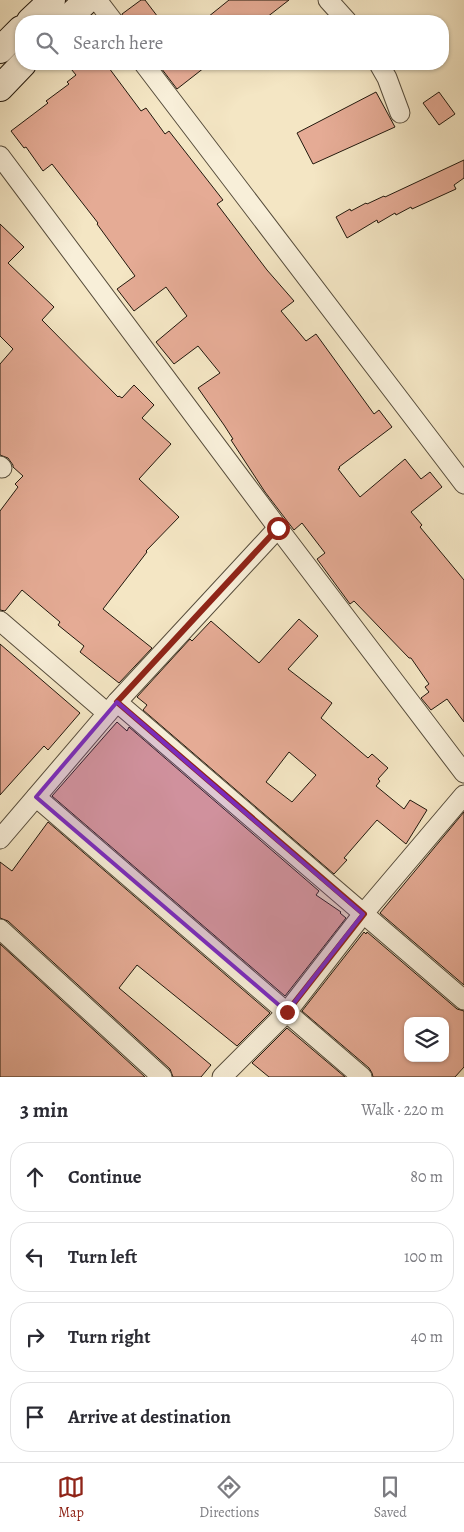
<!DOCTYPE html>
<html lang="en">
<head>
<meta charset="utf-8">
<style>
	:root { --surface:#fff; --page:#f2f2f3; --text:#2b2b33; --muted:#7c7c81; --line:#e1e1e2; --accent:#8f2418 }
	body { margin:0; font-family:Alegreya,serif; background:var(--page); color:var(--text) }
	.controls { position:absolute; right:15px; bottom:15px; display:grid; overflow:hidden; border-radius:10px; box-shadow:0 1px 4px #0004 }
	.controls button { width:45px; height:45px; display:grid; place-items:center; padding:0; border:0; border-bottom:1px solid var(--line); background:var(--surface); color:var(--text); font:25px sans-serif }
	.stop { position:absolute; width:15px; height:15px; margin:-11px; border:4px solid #8f2418; border-radius:50%; background:#fff }
	.stop.end { background:#8f2418; border-color:#fff; box-shadow:0 1px 5px #0008 }
	.list { margin:0; padding:0; list-style:none }
	h2 { display:flex; justify-content:space-between; align-items:center; height:65px; margin:0; padding:0 20px; font-size:21px }
	h2 small { font-size:16px; font-weight:400; color:var(--muted) }
	.list li { display:grid; grid-template-columns:32px 1fr auto; gap:15px; align-items:center; box-sizing:border-box; height:70px; margin:0 10px 10px; padding:0 10px; border:1px solid var(--line); border-radius:20px }
	.list b { display:block; font-size:19px; white-space:nowrap }
	.list em { font-size:16px; font-style:normal; color:var(--muted) }
	.icon { flex:none; width:28px; height:28px; fill:none; stroke:currentColor; stroke-width:2; stroke-linecap:round; stroke-linejoin:round }
	.map { position:relative; flex:none; width:464px; height:1077px; overflow:hidden }
	.search { position:absolute; background:var(--surface); box-shadow:0 1px 4px #0004; left:15px; right:15px; top:15px; height:55px; display:flex; align-items:center; gap:12px; box-sizing:border-box; padding:0 18px; border-radius:20px; color:var(--muted); font-size:19px }
	.sheet { height:385px; background:var(--surface) }
	nav { display:flex; justify-content:space-around; align-items:center; box-sizing:border-box; height:70px; border-top:1px solid var(--line); background:var(--surface); font-size:14px; color:var(--muted) }
	nav a { display:grid; justify-items:center; gap:2px }
	nav .on { color:var(--accent) }
	.map>svg:first-child { display:block }
	.building { fill:#e5ab95; stroke:#21180d; fill-rule:evenodd }
	.lines { fill:none; stroke-linecap:round; stroke-linejoin:round }
	.minor-casing { stroke:#564c3b; stroke-width:21 }
	.secondary-casing { stroke:#21180d; stroke-width:28 }
	.minor { stroke:#f8efd9; stroke-width:19 }
	.secondary { stroke:#f8efd9; stroke-width:26 }
	.route { stroke:#8f2418; stroke-width:6 }
	.marked { fill:#7b2cbf; fill-opacity:0.2; stroke:#7b2cbf; stroke-width:4; stroke-linejoin:round }
</style>
</head>
<body>
<div class="map">
<svg width="464" height="1077" viewBox="0 0 464 1077">
	<rect width="100%" height="100%" fill="#f4e6c4"/>
	<filter id="stains"><feTurbulence type="fractalNoise" baseFrequency=".004" numOctaves="4"/><feColorMatrix values="0 0 0 0 .2 0 0 0 0 .09 0 0 0 0 .02 0 0 0 .5 -.17"/></filter>
	<radialGradient id="worn" r=".72"><stop offset=".6" stop-color="#630" stop-opacity="0"/><stop offset="1" stop-color="#630" stop-opacity=".3"/></radialGradient>
	<!-- building -->
	<g class="building">
		<polygon points="141,0 145,0 161,21 124,21 122,14"/>
		<polygon points="229,0 289,0 262,21 203,21"/>
		<polygon points="67,64 106,64 141,111 146,108 165,134 169,131 223,200 217,204 267,270 294,301 281,311 306,341 316,334 374,414 379,410 392,427 339,467 340,468 338,469 360,497 405,459 421,479 430,472 442,487 411,512 422,525 420,527 464,580 464,722 447,699 431,710 421,698 429,692 425,687 429,684 411,658 409,658 354,601 350,604 317,559 325,553 302,523 294,530 265,492 231,440 233,439 224,425 198,388 220,373 198,346 174,364 156,342 187,316 166,287 134,311 117,289 135,276 97,224 98,223 52,164 43,171 26,147 24,148 11,131 48,103 46,101 69,84 67,82 76,75"/>
		<polygon points="158,64 209,64 177,89"/>
		<polygon points="376,92 395,127 313,164 297,133"/>
		<polygon points="439,92 455,114 439,125 423,103"/>
		<polygon points="464,160 464,178 454,185 456,189 412,209 411,207 396,215 395,213 378,223 377,220 347,238 336,217 350,209 351,211 366,203 367,204 384,196 385,197"/>
		<polygon points="0,224 24,247 8,263 54,307 42,320 118,397 119,396 122,398 134,385 154,405 142,418 171,444 139,479 179,517 146,551 147,552 103,609 152,648 119,683 80,652 84,646 58,625 60,622 22,590 5,611 0,610 0,511 18,487 15,484 23,476 13,467 13,465 8,458 0,455 0,364 13,349 0,336"/>
		<path d="M299,619L318,636L288,669L332,703L321,718L368,758L372,754L388,768L378,779L380,781L376,786L404,809L410,800L427,810L406,844L377,820L344,858L347,860L334,874L143,710L147,705L137,697L190,639L192,641L211,621L259,663ZM289,752L316,775L292,802L266,782Z"/>
		<polygon points="0,644 80,713 48,750 44,746 0,795"/>
		<polygon points="117,722 127,731 129,727 319,891 316,895 341,912 340,913 346,918 285,996 52,796"/>
		<polygon points="464,812 464,985 380,913"/>
		<polygon points="48,822 270,1013 237,1046 137,965 119,988 211,1065 201,1077 173,1077 170,1069 8,921 0,918 0,862 12,871"/>
		<path d="M364,932L366,934L367,932L457,1009L464,1011V1067L455,1077H373L372,1073L369,1068L302,1011ZM408,1021H445V1058H408Z"/>
		<polygon points="0,944 145,1077 0,1077"/>
		<polygon points="287,1028 345,1077 269,1077 252,1063"/>
	</g>
	<g class="lines">
		<defs>
			<g id="minor">
				<polyline points="97,0 113,21"/>
				<polyline points="328,0 347,21"/>
				<polyline points="144,64 464,484"/>
				<polyline points="379,64 387,78 400,113"/>
				<polyline points="0,156 278,528 464,773"/>
				<polyline points="0,466 2,468"/>
				<polyline points="0,621 107,713"/>
				<polyline points="117,702 464,1000"/>
				<polyline points="36,797 362,1077"/>
				<polyline points="0,839 117,702 278,528"/>
				<polyline points="0,929 162,1077"/>
				<polyline points="222,1077 287,1012 363,914 464,795"/>
			</g>
			<g id="secondary">
				<polyline points="30,21 52,0"/>
				<polyline points="65,21 87,0"/>
				<polyline points="0,50 21,29"/>
				<polyline points="0,88 23,64"/>
			</g>
		</defs>
		<!-- minor casing -->
		<use href="#minor" class="minor-casing"/>
		<!-- secondary casing -->
		<use href="#secondary" class="secondary-casing"/>
		<!-- minor -->
		<use href="#minor" class="minor"/>
		<!-- secondary -->
		<use href="#secondary" class="secondary"/>
	</g>
	<g class="lines">
		<!-- route -->
		<polyline class="route" points="278,528 117,702 364,914 287,1012"/>
	</g>
	<!-- marked area -->
	<path class="marked" d="M117,702L363,914L287,1012L36,797Z"/>
	<rect width="100%" height="100%" filter="url(#stains)"/>
	<rect width="100%" height="100%" fill="url(#worn)"/>
</svg>
<div class="controls">
<button><svg class="icon" aria-label="layers" viewBox="0 0 24 24"><path d="M12 4l9 5-9 5-9-5zM3 14l9 5 9-5"/></svg></button>
</div>
<div class="stop" style="left:278px;top:528px"></div>
<div class="stop end" style="left:287px;top:1012px"></div>
<div class="search"><svg class="icon" aria-label="search" viewBox="0 0 24 24"><circle cx="10" cy="10" r="6"/><path d="M15 15l6 6"/></svg>Search here</div>
</div>
<section class="sheet">
<h2>3 min<small>Walk · 220 m</small></h2>
<ul class="list">
<li><svg class="icon" aria-label="ahead" viewBox="0 0 24 24"><path d="M12 20V5M6 11l6-6 6 6"/></svg><div><b>Continue</b></div><em>80 m</em></li>
<li><svg class="icon" aria-label="left" viewBox="0 0 24 24"><path d="M17 20v-9H6M10 6l-5 5 5 5"/></svg><div><b>Turn left</b></div><em>100 m</em></li>
<li><svg class="icon" aria-label="right" viewBox="0 0 24 24"><path d="M7 20v-9h11M14 6l5 5-5 5"/></svg><div><b>Turn right</b></div><em>40 m</em></li>
<li><svg class="icon" aria-label="arrive" viewBox="0 0 24 24"><path d="M6 21V4h12l-3 4 3 4H6"/></svg><div><b>Arrive at destination</b></div></li>
</ul>
</section>
<nav>
<a class="on"><svg class="icon" aria-label="map" viewBox="0 0 24 24"><path d="M3 6l6-2 6 2 6-2v14l-6 2-6-2-6 2zM9 4v14M15 6v14"/></svg>Map</a>
<a><svg class="icon" aria-label="directions" viewBox="0 0 24 24"><path d="M12 3l9 9-9 9-9-9zM9 14v-3h6M13 9l2 2-2 2"/></svg>Directions</a>
<a><svg class="icon" aria-label="saved" viewBox="0 0 24 24"><path d="M7 4h10v16l-5-4-5 4z"/></svg>Saved</a>
</nav>
</body>
</html>
